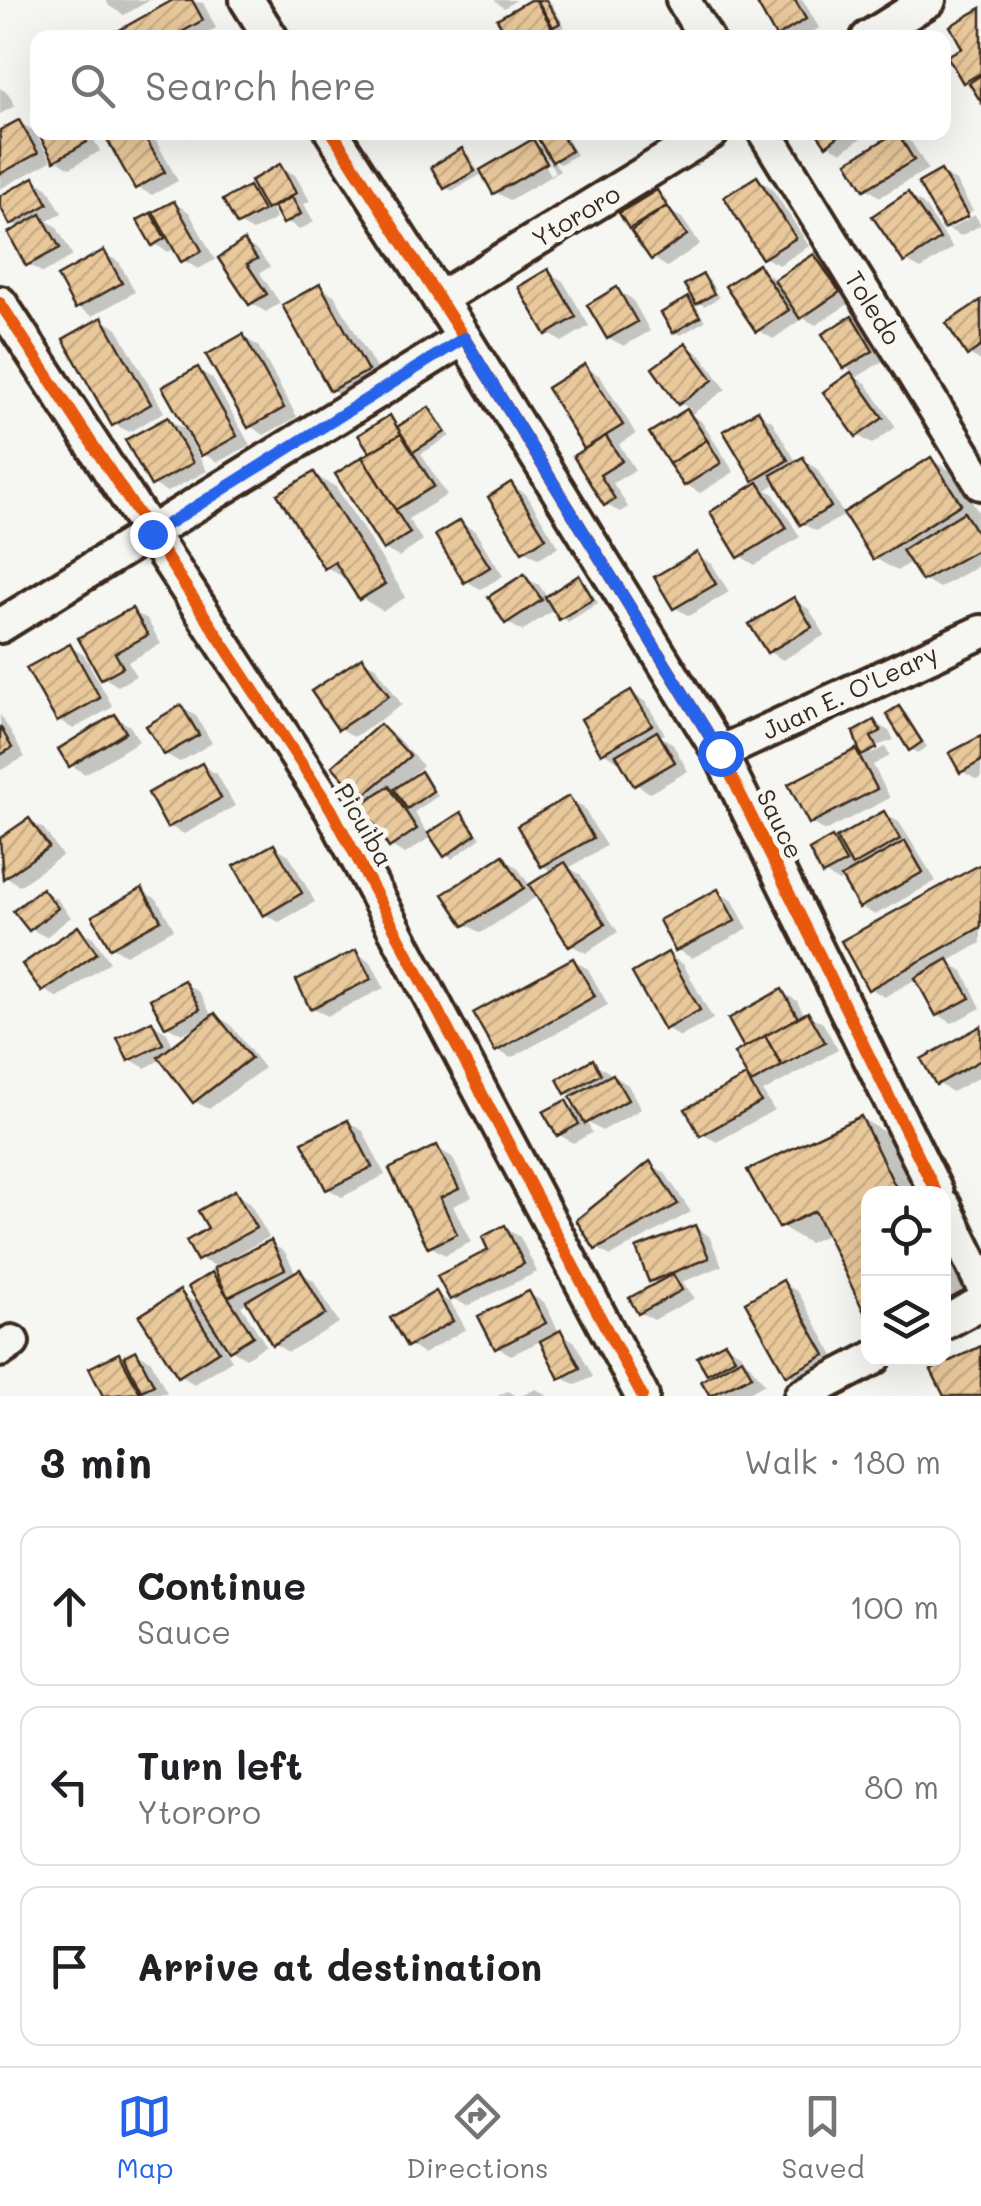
<!DOCTYPE html>
<html lang="en">
<head>
<meta charset="utf-8">
<style>
	:root { --surface:#fff; --page:#f6f6f6; --text:#202124; --muted:#757577; --line:#e0e0e0; --accent:#2563eb }
	body { margin:0; font-family:Mali,sans-serif; background:var(--page); color:var(--text) }
	.controls { position:absolute; right:30px; bottom:30px; display:grid; overflow:hidden; border-radius:20px; box-shadow:0 10px 40px #0002 }
	.controls button { width:90px; height:90px; display:grid; place-items:center; padding:0; border:0; border-bottom:2px solid var(--line); background:var(--surface); color:var(--text); font:50px sans-serif }
	.stop { position:absolute; width:30px; height:30px; margin:-22px; border:8px solid #2563eb; border-radius:50%; background:#fff }
	.stop.end { background:#2563eb; border-color:#fff; box-shadow:0 2px 10px #0008 }
	.list { margin:0; padding:0; list-style:none }
	h2 { display:flex; justify-content:space-between; align-items:center; height:130px; margin:0; padding:0 40px; font-size:42px }
	h2 small { font-size:32px; font-weight:400; color:var(--muted) }
	.list li { display:grid; grid-template-columns:65px 1fr auto; gap:30px; align-items:center; box-sizing:border-box; height:160px; margin:0 20px 20px; padding:0 20px; border:2px solid var(--line); border-radius:20px }
	.list b { display:block; font-size:38px; white-space:nowrap }
	.list p { margin:0; font-size:32px; white-space:nowrap; color:var(--muted) }
	.list em { font-size:32px; font-style:normal; color:var(--muted) }
	.icon { flex:none; width:55px; height:55px; fill:none; stroke:currentColor; stroke-width:2; stroke-linecap:round; stroke-linejoin:round }
	.map { position:relative; flex:none; width:981px; height:1396px; overflow:hidden }
	.search { position:absolute; background:var(--surface); box-shadow:0 10px 40px #0002; left:30px; right:30px; top:30px; height:110px; display:flex; align-items:center; gap:25px; box-sizing:border-box; padding:0 35px; border-radius:20px; color:var(--muted); font-size:38px }
	.sheet { height:670px; background:var(--surface) }
	nav { display:flex; justify-content:space-around; align-items:center; box-sizing:border-box; height:140px; border-top:2px solid var(--line); background:var(--surface); font-size:28px; color:var(--muted) }
	nav a { display:grid; justify-items:center; gap:5px }
	nav .on { color:var(--accent) }
	.map>svg:first-child { display:block }
	.shadow { fill:#0003; fill-rule:evenodd }
	.building { fill:url(#building-hatch); stroke:#3b2a1e; stroke-width:2.5 }
	.lines { fill:none; stroke-linecap:round; stroke-linejoin:round }
	.minor-casing { stroke:#3b2a1e; stroke-width:40 }
	.minor { stroke:#f6f6f2; stroke-width:32 }
	.cycleway-casing { stroke:#f6f6f2; stroke-width:19 }
	.cycleway { stroke:#e8590c; stroke-width:12 }
	.route { stroke:#2563eb; stroke-width:12 }
	.labels { text-anchor:middle; stroke-width:10; stroke-linejoin:round; paint-order:stroke }
	.street-label { font-size:25px; fill:#3b2a1e; stroke:#f6f6f2 }
</style>
</head>
<body>
<div class="map">
<svg width="981" height="1396" viewBox="0 0 981 1396">
	<defs>
		<pattern id="building-hatch" width="6" height="6" patternUnits="userSpaceOnUse" patternTransform="scale(2.5)"><rect width="6" height="6" fill="#e9c89b"/><path d="M-1 1l2-2M0 6l6-6M5 7l2-2" fill="none" stroke="#c9ac85"/></pattern>
	</defs>
	<rect width="100%" height="100%" fill="#f6f6f2"/>
	<filter id="ink" filterUnits="userSpaceOnUse"><feTurbulence type="fractalNoise" baseFrequency=".01" numOctaves="2"/><feDisplacementMap in="SourceGraphic" scale="20" xChannelSelector="R" yChannelSelector="G"/><feConvolveMatrix kernelMatrix="1 2 1 2 8 2 1 2 1" color-interpolation-filters="sRGB"/></filter>
	<g filter="url(#ink)">
		<!-- shadow -->
		<g class="shadow">
			<polygon points="106,0 150,0 124,15 109,6"/>
			<polygon points="178,0 203,3 216,28 199,38 110,38"/>
			<polygon points="494,0 516,0 504,8"/>
			<polygon points="539,0 550,1 565,27 561,29 566,38 511,38"/>
			<polygon points="758,0 803,0 819,28 803,38 783,38"/>
			<polygon points="0,88 8,93 15,106 0,114"/>
			<polygon points="19,122 34,131 51,161 0,189 0,133"/>
			<polygon points="44,132 90,132 100,151 70,168 56,159 42,134"/>
			<polygon points="106,132 151,132 178,181 152,195 137,187"/>
			<polygon points="180,132 200,132 190,138"/>
			<path d="M538,132H563L576,155L560,164L552,159L560,171L510,200L495,192L484,173L452,191L446,187L462,151L469,155L479,173L533,142L548,151ZM537,151H543L555,172L551,175Z"/>
			<polygon points="819,132 870,132 842,152 827,144"/>
			<polygon points="898,135 912,143 928,169 880,197 866,188"/>
			<polygon points="280,167 295,175 310,201 304,204 314,222 299,230 271,209 276,219 253,231 239,223 249,188 261,195"/>
			<polygon points="941,173 956,181 973,211 950,223 950,229 975,215 981,225 961,236 946,228"/>
			<polygon points="757,179 772,188 809,246 779,265 764,257"/>
			<polygon points="34,180 48,188 62,213 47,221 56,226 73,256 43,273 28,264 21,228 12,223 0,201"/>
			<polygon points="657,193 664,196 673,213 682,218 700,244 667,267 653,258 636,231 631,227"/>
			<polygon points="908,195 923,204 953,248 921,269 906,261"/>
			<polygon points="174,203 189,212 215,260 198,269 183,260 176,248 168,252 154,244 151,216 161,222"/>
			<polygon points="244,242 258,251 270,267 260,273 280,303 266,312 251,303"/>
			<polygon points="104,253 119,262 135,292 92,316 77,307"/>
			<polygon points="814,257 829,265 853,301 816,325 803,318 773,339 758,330 758,267 777,281"/>
			<polygon points="548,272 563,281 589,326 562,342 548,333"/>
			<polygon points="703,277 710,281 719,298 704,306 698,302"/>
			<polygon points="320,287 334,295 382,379 347,398 332,390"/>
			<polygon points="617,290 632,299 650,331 624,346 609,338"/>
			<polygon points="688,300 695,304 705,321 681,335 674,332"/>
			<polygon points="981,303 981,361 969,354"/>
			<polygon points="852,319 867,327 886,359 856,378 866,383 896,427 872,444 857,435 827,392 854,372 845,367"/>
			<polygon points="102,320 117,328 164,412 129,432 114,424"/>
			<polygon points="243,337 258,346 297,417 264,435 250,426"/>
			<polygon points="686,346 701,355 726,389 691,415 701,421 734,472 700,493 685,484 653,434 691,409 680,403"/>
			<polygon points="585,367 600,376 636,434 619,444 635,470 613,483 628,507 620,512 605,504 588,450 550,389"/>
			<polygon points="198,370 212,378 250,445 218,462 203,454"/>
			<polygon points="429,410 436,414 450,436 421,454 447,495 408,519 423,541 399,557 384,549 373,454 390,418 400,428"/>
			<polygon points="758,413 772,421 797,463 803,460 817,469 844,515 931,460 953,472 981,516 975,521 981,527 981,564 939,588 924,579 912,561 897,571 875,558 847,514 816,531 801,523 778,482 766,490 773,493 800,537 755,565 740,556 713,512 761,483 754,479"/>
			<polygon points="168,420 183,428 207,471 167,492 153,484"/>
			<polygon points="314,475 336,487 406,597 383,611 361,598 350,581 326,567"/>
			<polygon points="511,485 526,494 559,547 539,559 524,550"/>
			<polygon points="460,523 475,531 503,576 481,589 466,581"/>
			<polygon points="697,555 712,564 729,592 689,616 674,607"/>
			<polygon points="524,577 539,585 548,598 579,578 585,582 598,603 568,622 555,609 522,631 507,622"/>
			<polygon points="794,600 809,609 825,635 783,660 769,652"/>
			<polygon points="132,611 147,619 161,644 128,662 136,676 118,686 103,677"/>
			<polygon points="70,647 84,655 113,707 73,729 59,720"/>
			<polygon points="362,660 377,668 402,705 354,737 340,728"/>
			<polygon points="631,693 646,702 665,734 660,736 672,743 688,771 650,793 636,784 621,759 618,761 603,752"/>
			<polygon points="182,708 196,716 212,743 180,762 165,754"/>
			<polygon points="899,709 906,713 927,747 917,753 911,749"/>
			<polygon points="0,714 25,757 1,770 0,770"/>
			<polygon points="115,717 130,726 139,741 85,774 71,765"/>
			<polygon points="874,723 889,731 894,740 871,748 871,754 885,747 890,756 873,765 890,798 825,831 811,823 791,785 859,750"/>
			<polygon points="380,727 395,736 423,766 407,779 409,782 421,774 427,778 438,796 414,812 429,835 461,815 468,819 481,838 452,859 432,836 405,854 391,846 371,801 363,796"/>
			<polygon points="981,739 981,777 977,780 962,771"/>
			<polygon points="202,766 217,774 235,806 184,834 169,826"/>
			<polygon points="569,799 583,807 606,846 569,868 580,874 618,932 586,953 571,945 539,895 481,933 466,924 503,858 517,867 531,887 554,872 543,866"/>
			<polygon points="884,814 899,822 936,881 875,915 861,907 844,879 839,882 824,873 832,840 844,847"/>
			<polygon points="29,821 44,829 62,856 19,886 0,871 0,841"/>
			<polygon points="274,846 289,855 315,902 279,922 264,914"/>
			<polygon points="981,866 981,943 947,962 963,971 981,1008 952,1023 938,1015 918,978 884,997 870,988"/>
			<polygon points="42,891 57,899 71,917 46,937 31,929"/>
			<polygon points="142,891 157,899 174,929 126,955 111,946"/>
			<polygon points="718,892 733,901 748,929 692,958 677,950"/>
			<polygon points="78,929 93,937 110,962 58,998 44,990"/>
			<polygon points="356,953 371,962 384,988 327,1016 312,1007"/>
			<polygon points="668,955 683,964 713,1019 680,1037 666,1028"/>
			<polygon points="573,960 588,969 608,1005 511,1058 497,1050"/>
			<polygon points="184,983 199,992 213,1018 216,1016 230,1024 264,1068 209,1109 194,1101 162,1059 145,1068 130,1059 152,1024 167,1033 174,1048 201,1027 199,1025 182,1034 167,1026"/>
			<polygon points="782,992 797,1001 805,1016 808,1015 823,1023 838,1050 763,1092 774,1110 717,1142 702,1134 688,1110 750,1076 747,1049"/>
			<polygon points="981,1029 981,1076 952,1092 938,1083"/>
			<polygon points="593,1062 628,1085 641,1109 602,1131 587,1122 592,1133 573,1143 558,1134 566,1103 581,1111 576,1097 567,1093"/>
			<polygon points="861,1118 889,1135 918,1194 868,1194 868,1314 829,1234 809,1243 781,1227"/>
			<polygon points="348,1122 363,1131 385,1175 342,1197 327,1188"/>
			<polygon points="437,1148 452,1157 472,1197 453,1206 471,1242 445,1255 430,1246"/>
			<polygon points="650,1164 665,1173 691,1212 611,1256 596,1248"/>
			<polygon points="235,1193 249,1202 269,1237 236,1255 238,1259 270,1243 285,1252 296,1274 300,1272 314,1281 339,1323 288,1352 273,1343 249,1302 241,1306 266,1345 246,1358 222,1344 232,1360 194,1384 180,1375 180,1293 204,1307 212,1275 222,1280 216,1266 199,1259 211,1229"/>
			<polygon points="695,1227 709,1236 722,1266 682,1282 695,1298 654,1320 639,1312 659,1284 651,1280"/>
			<polygon points="505,1228 520,1237 537,1272 467,1306 452,1298"/>
			<polygon points="944,1245 971,1301 944,1314"/>
			<polygon points="783,1283 798,1292 838,1363 803,1382 788,1374"/>
			<polygon points="436,1294 451,1303 466,1329 423,1354 409,1345"/>
			<polygon points="529,1294 544,1302 559,1332 575,1342 593,1377 576,1385 561,1377 543,1340 511,1355 497,1347"/>
			<polygon points="725,1345 740,1353 765,1384 744,1396 712,1396 705,1382 715,1376 708,1372"/>
			<polygon points="136,1352 151,1361 167,1393 106,1396 92,1369 119,1355 125,1358"/>
			<polygon points="536,1389 548,1396 521,1396"/>
			<polygon points="508,1391 517,1396 497,1396"/>
		</g>
		<!-- building -->
		<g class="building">
			<polygon points="173,0 192,0 203,20 171,38 107,37"/>
			<polygon points="530,0 536,0 558,38 508,38 497,19"/>
			<polygon points="537,0 546,0 560,23 553,27"/>
			<polygon points="755,0 795,0 806,19 776,37"/>
			<polygon points="981,8 981,73 963,83 947,56 962,48 950,26"/>
			<polygon points="981,75 981,102 969,83"/>
			<polygon points="19,120 38,153 0,174 0,130"/>
			<polygon points="82,132 87,142 54,161 38,133"/>
			<polygon points="103,132 142,132 165,172 135,189"/>
			<polygon points="534,132 560,132 571,151 552,162"/>
			<polygon points="816,132 844,132 826,146"/>
			<polygon points="897,132 914,160 864,190 847,162"/>
			<polygon points="533,139 547,163 493,194 480,170"/>
			<polygon points="462,148 475,171 444,189 431,167"/>
			<polygon points="280,164 296,193 266,210 250,181"/>
			<polygon points="941,170 968,216 944,229 918,183"/>
			<polygon points="757,176 796,238 762,259 724,197"/>
			<polygon points="34,177 48,204 10,225 0,206 0,196"/>
			<polygon points="249,186 263,211 237,225 223,200"/>
			<polygon points="657,190 667,206 629,229 619,213"/>
			<polygon points="908,192 940,239 904,263 872,216"/>
			<polygon points="292,197 301,214 283,224 274,207"/>
			<polygon points="174,201 202,251 181,262 153,212"/>
			<polygon points="667,206 687,235 651,260 631,231"/>
			<polygon points="151,213 165,238 152,246 137,220"/>
			<polygon points="41,214 60,248 26,266 8,233"/>
			<polygon points="244,240 257,259 247,264 267,294 249,305 218,258"/>
			<polygon points="104,250 122,283 75,309 57,276"/>
			<polygon points="814,254 840,292 800,319 774,280"/>
			<polygon points="758,264 789,310 756,332 725,286"/>
			<polygon points="548,269 576,317 546,335 518,287"/>
			<polygon points="703,274 714,294 696,304 684,285"/>
			<polygon points="320,284 368,371 330,391 282,305"/>
			<polygon points="617,287 637,322 607,339 587,305"/>
			<polygon points="688,297 700,317 673,333 661,313"/>
			<polygon points="981,300 981,346 967,356 946,323"/>
			<polygon points="852,316 873,351 843,369 822,334"/>
			<polygon points="102,317 151,404 112,426 63,339"/>
			<polygon points="243,334 284,408 248,428 206,355"/>
			<polygon points="686,343 713,380 678,405 652,368"/>
			<polygon points="585,364 623,425 584,449 547,388"/>
			<polygon points="198,367 237,436 201,456 162,387"/>
			<polygon points="851,372 883,418 856,437 823,392"/>
			<polygon points="429,407 445,432 413,452 397,427"/>
			<polygon points="687,409 707,440 669,464 649,433"/>
			<polygon points="758,410 788,460 753,481 723,431"/>
			<polygon points="390,415 401,434 370,453 358,435"/>
			<polygon points="168,417 193,463 151,486 125,440"/>
			<polygon points="401,434 434,486 395,510 362,457"/>
			<polygon points="606,436 622,461 600,475 615,499 604,506 573,456"/>
			<polygon points="707,440 721,463 684,486 669,464"/>
			<polygon points="362,457 410,533 383,550 335,474"/>
			<polygon points="803,457 831,507 800,525 771,475"/>
			<polygon points="931,457 961,504 873,560 843,513"/>
			<polygon points="314,472 385,584 359,600 335,562 324,569 277,494"/>
			<polygon points="511,482 546,538 522,552 488,497"/>
			<polygon points="758,482 787,528 738,558 710,512"/>
			<polygon points="964,512 981,539 981,548 922,581 902,550"/>
			<polygon points="460,520 490,567 464,583 435,535"/>
			<polygon points="697,552 716,584 673,609 654,577"/>
			<polygon points="524,574 542,600 505,624 488,597"/>
			<polygon points="579,575 593,599 559,620 545,597"/>
			<polygon points="794,597 812,627 767,653 749,624"/>
			<polygon points="132,608 148,635 115,653 123,667 101,679 78,638"/>
			<polygon points="70,644 100,698 57,722 26,668"/>
			<polygon points="362,657 389,696 338,730 311,691"/>
			<polygon points="631,690 652,725 601,754 581,719"/>
			<polygon points="181,705 199,735 164,755 146,726"/>
			<polygon points="899,706 922,742 909,751 886,714"/>
			<polygon points="115,714 126,732 69,767 58,749"/>
			<polygon points="874,720 881,731 871,737 877,748 861,756 853,732"/>
			<polygon points="380,724 410,756 361,798 332,766"/>
			<polygon points="0,726 12,748 0,755"/>
			<polygon points="657,731 675,762 634,786 616,755"/>
			<polygon points="981,736 981,761 960,773 949,753"/>
			<polygon points="856,749 877,789 809,824 788,784"/>
			<polygon points="202,763 221,798 167,828 148,793"/>
			<polygon points="421,771 433,791 407,809 394,789"/>
			<polygon points="389,786 417,829 389,848 361,804"/>
			<polygon points="569,796 593,838 541,867 517,826"/>
			<polygon points="884,811 900,839 852,866 836,838"/>
			<polygon points="461,812 476,834 444,857 428,833"/>
			<polygon points="29,818 49,847 3,879 0,838"/>
			<polygon points="832,837 846,862 822,875 809,850"/>
			<polygon points="905,841 923,872 859,908 841,877"/>
			<polygon points="274,844 302,893 263,916 234,866"/>
			<polygon points="503,855 524,888 464,926 443,894"/>
			<polygon points="565,862 605,924 569,947 529,885"/>
			<polygon points="981,864 981,927 868,990 841,941"/>
			<polygon points="42,888 58,908 29,931 13,911"/>
			<polygon points="142,888 161,920 110,948 92,916"/>
			<polygon points="718,889 735,921 675,951 659,920"/>
			<polygon points="78,926 97,953 42,992 22,964"/>
			<polygon points="356,950 371,979 310,1009 296,980"/>
			<polygon points="668,952 700,1010 664,1030 632,973"/>
			<polygon points="573,958 595,996 495,1052 473,1013"/>
			<polygon points="948,959 970,998 936,1016 915,978"/>
			<polygon points="184,980 200,1009 165,1027 150,999"/>
			<polygon points="782,989 798,1018 744,1048 728,1019"/>
			<polygon points="808,1012 825,1042 782,1066 765,1036"/>
			<polygon points="215,1013 251,1058 193,1103 158,1057"/>
			<polygon points="152,1021 163,1044 128,1061 117,1038"/>
			<polygon points="981,1026 981,1060 936,1085 921,1059"/>
			<polygon points="765,1036 782,1066 751,1083 734,1053"/>
			<polygon points="593,1059 601,1074 565,1094 557,1079"/>
			<polygon points="613,1074 628,1100 585,1124 570,1097"/>
			<polygon points="746,1076 761,1102 700,1136 685,1109"/>
			<polygon points="566,1100 579,1124 557,1136 543,1112"/>
			<polygon points="861,1116 899,1194 868,1194 868,1320 815,1211 779,1228 747,1170"/>
			<polygon points="348,1120 372,1167 326,1190 302,1142"/>
			<polygon points="437,1145 459,1189 440,1198 457,1234 428,1248 389,1169"/>
			<polygon points="650,1161 678,1204 595,1250 576,1220"/>
			<polygon points="235,1190 256,1228 197,1261 186,1241 208,1228 198,1211"/>
			<polygon points="505,1225 524,1264 450,1300 437,1276 488,1250 482,1237"/>
			<polygon points="695,1225 709,1258 649,1282 636,1248"/>
			<polygon points="271,1240 285,1269 228,1297 214,1268"/>
			<polygon points="300,1269 326,1314 272,1345 246,1301"/>
			<polygon points="212,1272 253,1336 229,1351 188,1287"/>
			<polygon points="673,1274 682,1290 638,1314 629,1298"/>
			<polygon points="783,1280 825,1355 786,1376 745,1302"/>
			<polygon points="180,1290 219,1351 178,1377 139,1316"/>
			<polygon points="436,1291 453,1321 407,1347 390,1318"/>
			<polygon points="529,1291 546,1323 495,1349 478,1316"/>
			<polygon points="561,1330 580,1368 559,1379 540,1341"/>
			<polygon points="725,1342 735,1358 707,1374 697,1357"/>
			<polygon points="981,1346 981,1396 944,1396 931,1370"/>
			<polygon points="136,1350 154,1385 141,1391 124,1356"/>
			<polygon points="119,1353 140,1393 103,1396 89,1368"/>
			<polygon points="742,1358 752,1376 710,1396 701,1381"/>
		</g>
		<g class="lines">
			<defs>
				<g id="minor">
					<polyline points="247,0 271,38"/>
					<polyline points="683,0 706,38"/>
					<polyline points="868,38 929,0"/>
					<polyline points="332,132 464,338 720,753 937,1194"/>
					<polyline points="765,132 981,483"/>
					<polyline points="439,299 712,132"/>
					<polyline points="0,303 331,809 642,1396"/>
					<polyline points="0,626 464,338"/>
					<polyline points="720,753 981,632"/>
					<polyline points="944,1206 981,1282"/>
					<polyline points="944,1323 981,1303"/>
					<polyline points="0,1350 12,1342"/>
					<polyline points="801,1396 874,1358"/>
				</g>
			</defs>
			<!-- minor casing -->
			<use href="#minor" class="minor-casing"/>
			<!-- minor -->
			<use href="#minor" class="minor"/>
			<defs>
				<g id="cycleway">
					<polyline points="332,132 464,338 720,753 937,1194"/>
					<polyline points="0,303 331,809 642,1396"/>
				</g>
			</defs>
			<!-- cycleway casing -->
			<use href="#cycleway" class="cycleway-casing"/>
			<!-- cycleway -->
			<use href="#cycleway" class="cycleway"/>
		</g>
	</g>
	<g class="lines" filter="url(#ink)">
		<!-- route -->
		<polyline class="route" points="152,534 464,338 720,753"/>
	</g>
	<g class="labels">
		<!-- street labels -->
		<g class="street-label">
			<text transform="translate(576 216) rotate(-31)" y="9">Ytororo</text>
			<text transform="translate(873 308) rotate(58)" y="9">Toledo</text>
			<text transform="translate(850 692) rotate(-25)" y="9">Juan E. O'Leary</text>
			<text transform="translate(780 824) rotate(64)" y="9">Sauce</text>
			<text transform="translate(364 825) rotate(60)" y="9">Picuiba</text>
		</g>
	</g>
</svg>
<div class="controls">
<button><svg class="icon" aria-label="locate" viewBox="0 0 24 24"><circle cx="12" cy="12" r="6"/><path d="M12 2v4M12 18v4M2 12h4M18 12h4"/></svg></button>
<button><svg class="icon" aria-label="layers" viewBox="0 0 24 24"><path d="M12 4l9 5-9 5-9-5zM3 14l9 5 9-5"/></svg></button>
</div>
<div class="stop" style="left:720px;top:753px"></div>
<div class="stop end" style="left:152px;top:534px"></div>
<div class="search"><svg class="icon" aria-label="search" viewBox="0 0 24 24"><circle cx="10" cy="10" r="6"/><path d="M15 15l6 6"/></svg>Search here</div>
</div>
<section class="sheet">
<h2>3 min<small>Walk · 180 m</small></h2>
<ul class="list">
<li><svg class="icon" aria-label="ahead" viewBox="0 0 24 24"><path d="M12 20V5M6 11l6-6 6 6"/></svg><div><b>Continue</b><p>Sauce</p></div><em>100 m</em></li>
<li><svg class="icon" aria-label="left" viewBox="0 0 24 24"><path d="M17 20v-9H6M10 6l-5 5 5 5"/></svg><div><b>Turn left</b><p>Ytororo</p></div><em>80 m</em></li>
<li><svg class="icon" aria-label="arrive" viewBox="0 0 24 24"><path d="M6 21V4h12l-3 4 3 4H6"/></svg><div><b>Arrive at destination</b></div></li>
</ul>
</section>
<nav>
<a class="on"><svg class="icon" aria-label="map" viewBox="0 0 24 24"><path d="M3 6l6-2 6 2 6-2v14l-6 2-6-2-6 2zM9 4v14M15 6v14"/></svg>Map</a>
<a><svg class="icon" aria-label="directions" viewBox="0 0 24 24"><path d="M12 3l9 9-9 9-9-9zM9 14v-3h6M13 9l2 2-2 2"/></svg>Directions</a>
<a><svg class="icon" aria-label="saved" viewBox="0 0 24 24"><path d="M7 4h10v16l-5-4-5 4z"/></svg>Saved</a>
</nav>
</body>
</html>
